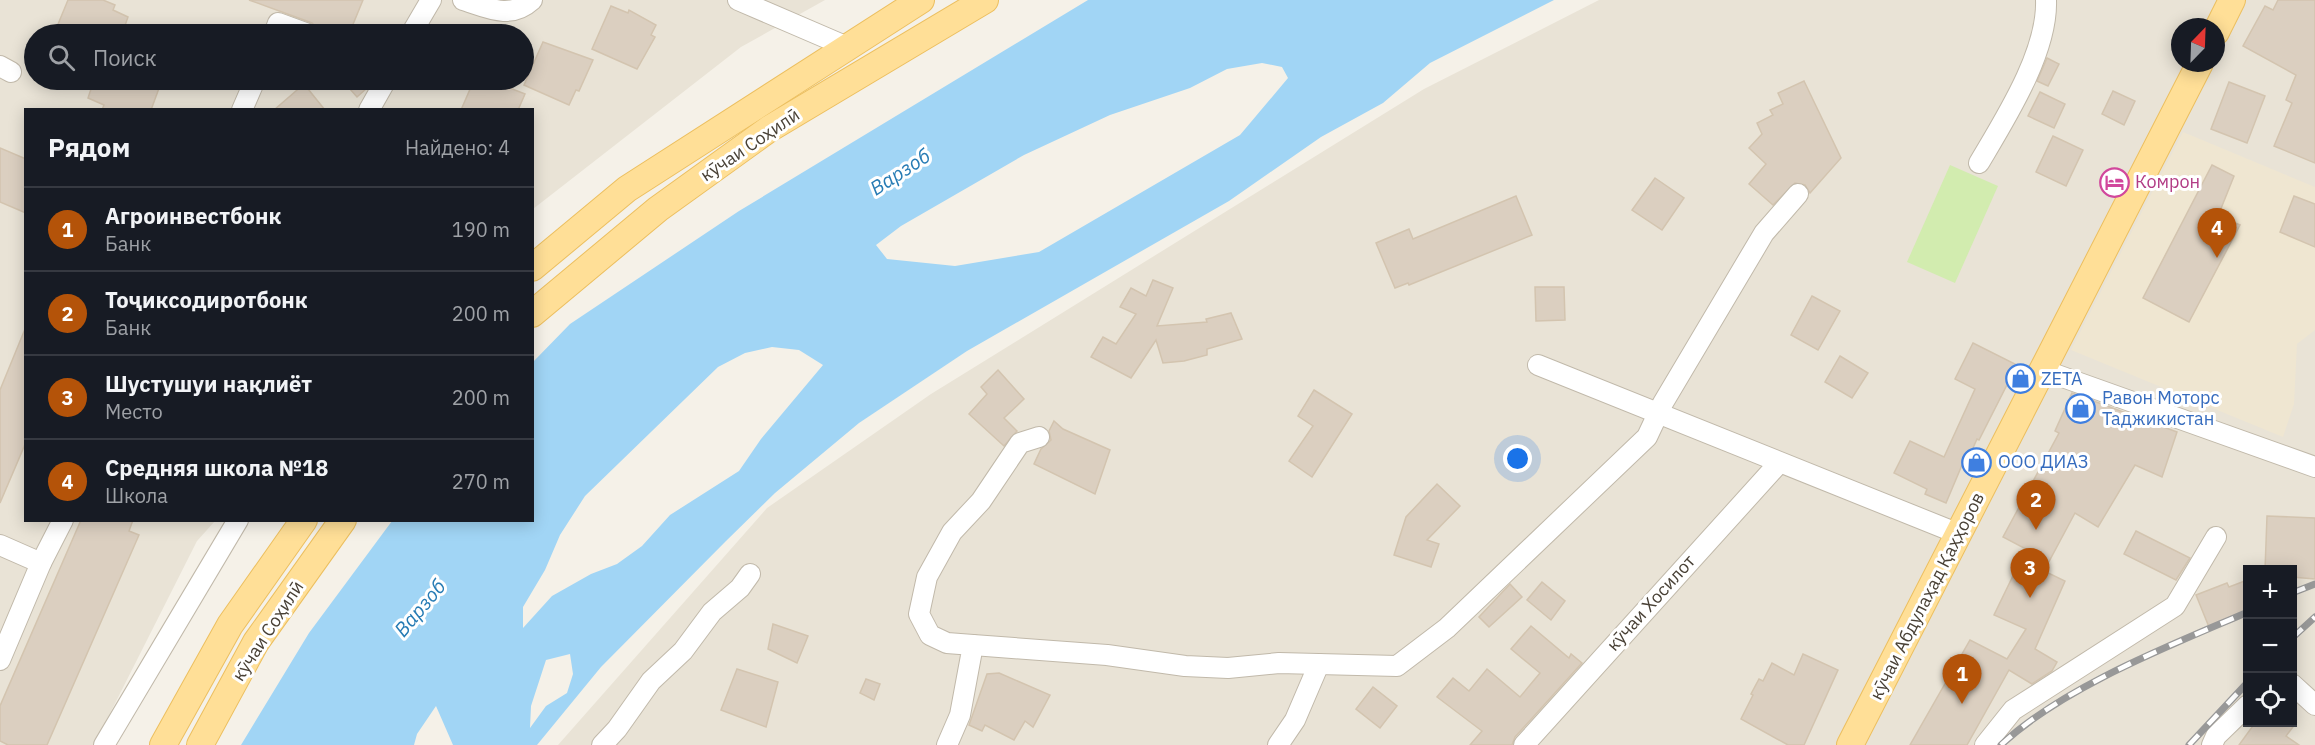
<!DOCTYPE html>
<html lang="ru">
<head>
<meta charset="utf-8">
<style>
	:root { --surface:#171b24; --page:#242831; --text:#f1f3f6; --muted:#9ea1a6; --line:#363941; --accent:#b45309 }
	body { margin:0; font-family:"IBM Plex Sans",sans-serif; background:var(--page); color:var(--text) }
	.controls { position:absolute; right:18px; bottom:18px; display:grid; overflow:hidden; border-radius:0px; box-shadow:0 3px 15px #0003 }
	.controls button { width:54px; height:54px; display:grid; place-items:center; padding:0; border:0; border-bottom:2px solid var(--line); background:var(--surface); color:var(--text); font:30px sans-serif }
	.compass { position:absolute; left:2171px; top:18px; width:54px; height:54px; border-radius:50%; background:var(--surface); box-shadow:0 3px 15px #0003; rotate:23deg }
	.you { position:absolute; left:1518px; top:459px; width:21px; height:21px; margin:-15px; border:4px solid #fff; border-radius:50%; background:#1a73e8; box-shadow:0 0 0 9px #1a73e833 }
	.badge { display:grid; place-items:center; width:39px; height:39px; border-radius:50%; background:var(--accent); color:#fff; font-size:20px; font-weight:700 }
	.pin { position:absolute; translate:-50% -50px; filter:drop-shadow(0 2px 3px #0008) }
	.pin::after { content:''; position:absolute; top:32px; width:21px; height:18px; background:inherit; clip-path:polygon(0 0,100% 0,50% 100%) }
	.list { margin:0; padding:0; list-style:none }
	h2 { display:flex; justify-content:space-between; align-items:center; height:78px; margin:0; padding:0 24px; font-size:26px }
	h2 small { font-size:20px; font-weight:400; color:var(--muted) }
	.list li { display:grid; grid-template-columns:39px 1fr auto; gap:18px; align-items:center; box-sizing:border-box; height:84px; padding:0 24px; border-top:2px solid var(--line) }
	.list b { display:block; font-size:22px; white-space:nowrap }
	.list p { margin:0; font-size:20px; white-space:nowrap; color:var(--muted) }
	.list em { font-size:20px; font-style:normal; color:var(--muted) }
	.icon { flex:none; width:33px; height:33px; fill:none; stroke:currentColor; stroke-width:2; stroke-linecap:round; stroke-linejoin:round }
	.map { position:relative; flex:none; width:2315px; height:745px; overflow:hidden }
	.search { position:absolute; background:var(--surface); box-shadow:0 3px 15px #0003; left:24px; top:24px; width:510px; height:66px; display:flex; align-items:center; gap:15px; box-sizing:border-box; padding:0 21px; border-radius:33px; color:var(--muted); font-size:22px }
	.panel { position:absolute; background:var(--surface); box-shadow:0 3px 15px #0003; left:24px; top:108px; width:510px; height:414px; border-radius:0px }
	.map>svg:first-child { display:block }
	.residential { fill:#e9e3d6; fill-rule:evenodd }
	.education { fill:#efe6d1 }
	.green { fill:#d2ecaf }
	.water { fill:#a1d5f5; fill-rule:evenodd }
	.building { fill:#dbcfc0; stroke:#d3c4af; stroke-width:1.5 }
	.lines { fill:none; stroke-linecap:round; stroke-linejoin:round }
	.minor-casing { stroke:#c1b9aa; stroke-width:22 }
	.major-casing { stroke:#ecbf5f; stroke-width:28 }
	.minor { stroke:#fff; stroke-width:20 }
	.major { stroke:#ffdf97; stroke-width:26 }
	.rail-casing { stroke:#989898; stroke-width:7 }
	.rail { stroke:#fff; stroke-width:4.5; stroke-dasharray:14; stroke-linecap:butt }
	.labels { text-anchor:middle; stroke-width:6; stroke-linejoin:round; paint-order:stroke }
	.street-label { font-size:18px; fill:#494136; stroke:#fff }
	.hotel-label { font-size:18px; fill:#b23c85; stroke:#fff; text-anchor:start }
	.shop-label { font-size:18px; fill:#366cbe; stroke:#fff; text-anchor:start }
	.water-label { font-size:20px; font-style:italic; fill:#267bb4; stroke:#fff }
</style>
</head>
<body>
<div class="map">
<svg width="2315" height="745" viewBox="0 0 2315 745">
	<rect width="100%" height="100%" fill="#f5f1e8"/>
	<!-- residential -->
	<g class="residential">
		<path d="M0,0H825L741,47L533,209L532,110H26V520L215,521L197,541L94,745H0ZM34,34H524V80H34Z"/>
		<path d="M1599,0H2315V745H558L767,508L931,394L1424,89ZM2180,27H2216V63H2180ZM2248,570H2292V722H2248Z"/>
	</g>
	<!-- education -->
	<polygon class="education" points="2183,132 2315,187 2315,330 2297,344 2294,404 2283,437 2071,350"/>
	<!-- green -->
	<polygon class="green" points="1950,165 1998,186 1955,283 1907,262"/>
	<!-- water -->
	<path class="water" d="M1088,0H1554L1430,63L1383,103L1321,137L1229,201L967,351L859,423L775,493L726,541L601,667L537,745H453L436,706L417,734L414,745H241L309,633L392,521L532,520L533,362L570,324L739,211ZM1262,63L1282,67L1288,78L1240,135L1039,252L955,266L887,259L876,245L901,226L1024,155L1110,115L1190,88L1227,69ZM772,347L799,350L823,365L761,439L739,471L670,515L642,546L617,564L591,574L552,596L523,628V607L545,570L560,535L585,496L718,367L745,353ZM570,654L573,674L567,693L546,706L530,728L531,706L546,660Z"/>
	<!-- building -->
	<g class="building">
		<polygon points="68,0 103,0 115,5 113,10 128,17 122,34 54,34"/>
		<polygon points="249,0 363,0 349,34 328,34 319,31 312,23"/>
		<polygon points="2278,0 2315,0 2315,163 2274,146 2292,103 2286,100 2296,75 2243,46 2265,6 2273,10"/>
		<polygon points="611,6 628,13 629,10 656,25 651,35 655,37 637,69 592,49"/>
		<polygon points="543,42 593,60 579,91 576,90 569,105 524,85"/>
		<polygon points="2047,58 2059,64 2048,86 2037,81"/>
		<polygon points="94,80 162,80 151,110 102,110 104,105 88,98"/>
		<polygon points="342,80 360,80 367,88 357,97"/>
		<polygon points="474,80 490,80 525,94 518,110 461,110"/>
		<polygon points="1804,81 1841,158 1810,193 1805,185 1795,183 1773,205 1749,184 1766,164 1749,148 1762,134 1757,123 1773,115 1770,110 1783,104 1778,93"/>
		<polygon points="2229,82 2265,96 2247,143 2211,129"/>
		<polygon points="304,84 325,110 274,110"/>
		<polygon points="2113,91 2135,101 2124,125 2102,114"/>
		<polygon points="2040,92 2065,104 2054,128 2028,116"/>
		<polygon points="2053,136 2083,150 2066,186 2036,172"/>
		<polygon points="0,148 26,159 26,213 0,202"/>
		<polygon points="2212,165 2234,176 2218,216 2240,225 2189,322 2143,298"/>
		<polygon points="1655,178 1684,198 1662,230 1632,210"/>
		<polygon points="1516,196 1532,235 1409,285 1408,283 1395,288 1376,243 1409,229 1413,239"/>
		<polygon points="2294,196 2315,204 2315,247 2280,232"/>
		<polygon points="1153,280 1173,288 1157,326 1207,322 1206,319 1231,313 1242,339 1207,349 1207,355 1184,361 1163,363 1156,340 1131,378 1091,357 1103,337 1116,344 1136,314 1120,307 1131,288 1146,296"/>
		<polygon points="1535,287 1564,287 1565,320 1536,321"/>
		<polygon points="1812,296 1840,311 1818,350 1791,335"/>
		<polygon points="25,329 26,442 0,503 0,390"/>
		<polygon points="1973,343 2017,365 1979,440 1977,439 1968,459 1965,458 1946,503 1925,494 1927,489 1894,473 1910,441 1944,457 1975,389 1955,379"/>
		<polygon points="1840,356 1868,373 1852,398 1825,382"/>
		<polygon points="998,370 1024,399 1004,418 1017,431 1004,446 969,414 987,394 981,387"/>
		<polygon points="1314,390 1352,414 1312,477 1289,461 1313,426 1298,416"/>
		<polygon points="2072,393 2177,432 2162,477 2135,465 2098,527 2075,513 2044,571 2065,581 2035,649 2057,662 2052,671 2032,684 2009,670 1967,745 1910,745 1970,640 2007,659 2026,629 1994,615 2026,549 2003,537 2059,433 2055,431"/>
		<polygon points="1054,421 1063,429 1110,450 1095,494 1034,464 1041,449 1051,440 1049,431"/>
		<polygon points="1437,484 1460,506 1427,540 1439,544 1431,567 1394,555 1406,517"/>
		<polygon points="2267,516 2315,518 2315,579 2292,577 2292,570 2265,570"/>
		<polygon points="81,520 133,520 129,531 139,535 47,745 8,745 0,741 0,706"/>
		<polygon points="2136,531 2190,558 2176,580 2124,554"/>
		<polygon points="2247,580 2247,612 2209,627 2196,595 2227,583 2229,587"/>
		<polygon points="1542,582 1565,601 1551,620 1527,600"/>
		<polygon points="1510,584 1522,597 1489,627 1479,617"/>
		<polygon points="773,624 808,636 797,663 768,649"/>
		<polygon points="1531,626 1569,658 1571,654 1582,663 1515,737 1512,745 1470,745 1482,731 1437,697 1453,678 1469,691 1487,669 1520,697 1540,673 1511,649"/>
		<polygon points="1803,654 1838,670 1804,745 1788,745 1741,719 1753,695 1751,694 1759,679 1763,681 1772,663 1794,675"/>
		<polygon points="737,669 778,682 766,727 721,710"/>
		<polygon points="999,673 1050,695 1033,727 1025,721 1014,740 985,725 982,731 969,725 987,674"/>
		<polygon points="866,679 880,684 874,700 860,693"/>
		<polygon points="1373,687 1397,706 1380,728 1356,709"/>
		<polygon points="2255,723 2296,723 2286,736 2299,745 2239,745"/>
	</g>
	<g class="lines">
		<defs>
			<g id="minor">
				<path d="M463,0C488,8 510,20 532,0"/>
				<polyline points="738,0 845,46"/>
				<polyline points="274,34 278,23 308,34"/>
				<polyline points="411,34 431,0"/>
				<polyline points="0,66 11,72"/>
				<polyline points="242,110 255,80"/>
				<polyline points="369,110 386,80"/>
				<path d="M1979,163C2005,119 2048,52 2046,0"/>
				<polyline points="1538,365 1959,534"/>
				<polyline points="2043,370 2315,467"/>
				<polyline points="0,545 41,563"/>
				<polyline points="973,645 1107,655 1185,666 1228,668 1279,663 1397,666 1447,628 1647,437 1663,403 1764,233 1798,194"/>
				<polyline points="0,660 41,563 63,520"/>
				<polyline points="2292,684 2315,705"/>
				<polyline points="104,745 238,520"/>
				<polyline points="602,745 617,729 651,681 683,651 712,612 740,588 750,574"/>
				<polyline points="947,745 960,715 973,645 947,643 930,635 919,614 927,577 952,532 981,501 1020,443 1039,437"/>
				<polyline points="1278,745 1295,720 1319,664"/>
				<polyline points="1524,745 1779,463"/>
				<polyline points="1985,745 2013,710 2175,606 2216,537"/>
				<polyline points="2212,745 2216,736 2248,705"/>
			</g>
			<g id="major">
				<polyline points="2216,32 2232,0"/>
				<polyline points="532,268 627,189 921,0"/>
				<polyline points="532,314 658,209 769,129 985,0"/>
				<polyline points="163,745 230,625 304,520"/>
				<polyline points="200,745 256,642 343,520"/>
				<polyline points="1850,745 2200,63"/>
			</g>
		</defs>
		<!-- minor casing -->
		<use href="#minor" class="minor-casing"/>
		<!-- major casing -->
		<use href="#major" class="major-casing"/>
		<!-- minor -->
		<use href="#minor" class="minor"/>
		<!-- major -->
		<use href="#major" class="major"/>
		<defs>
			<g id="rail">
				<polyline points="2292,593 2315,584"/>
				<polyline points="2292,638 2315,617"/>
				<path d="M2001,745C2063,687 2169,646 2248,612"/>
				<polyline points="2189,745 2248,682"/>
			</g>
		</defs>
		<!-- rail casing -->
		<use href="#rail" class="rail-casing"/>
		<!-- rail -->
		<use href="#rail" class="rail"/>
	</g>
	<!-- icons -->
	<defs>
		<symbol id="hotel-ring" viewBox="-11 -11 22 22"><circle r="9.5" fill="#fff" stroke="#d1479c" stroke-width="1.5"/><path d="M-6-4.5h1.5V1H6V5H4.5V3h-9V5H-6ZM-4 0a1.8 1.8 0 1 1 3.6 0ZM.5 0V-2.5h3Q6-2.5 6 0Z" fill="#d1479c"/></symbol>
		<symbol id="shop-ring" viewBox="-11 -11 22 22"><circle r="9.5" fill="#fff" stroke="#3f7fe0" stroke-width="1.5"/><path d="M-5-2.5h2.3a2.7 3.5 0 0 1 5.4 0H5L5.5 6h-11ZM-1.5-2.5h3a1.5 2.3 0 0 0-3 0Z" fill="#3f7fe0"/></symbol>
	</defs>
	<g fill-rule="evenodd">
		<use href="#hotel-ring" x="2098" y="166" width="33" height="33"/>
		<use href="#shop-ring" x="2004" y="362" width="33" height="33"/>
		<use href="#shop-ring" x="2064" y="392" width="33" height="33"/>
		<use href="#shop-ring" x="1960" y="446" width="33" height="33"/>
	</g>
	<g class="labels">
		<!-- street labels -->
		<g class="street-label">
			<text transform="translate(750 145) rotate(-34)" y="6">кӯчаи Соҳилӣ</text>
			<text transform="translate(1927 596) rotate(-63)" y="6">кӯчаи Абдулаҳад Қаҳҳоров</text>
			<text transform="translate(1651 603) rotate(-48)" y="6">кӯчаи Хосилот</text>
			<text transform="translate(268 631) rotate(-57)" y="6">кӯчаи Соҳилӣ</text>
		</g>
		<!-- hotel labels -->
		<g class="hotel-label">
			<text x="2135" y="188">Комрон</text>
		</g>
		<!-- shop labels -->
		<g class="shop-label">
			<text x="2041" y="385">ZETA</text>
			<text x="2102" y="404">Равон Моторс<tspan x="2102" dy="21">Таджикистан</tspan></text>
			<text x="1998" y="468">ООО ДИАЗ</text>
		</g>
		<!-- water labels -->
		<g class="water-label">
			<text transform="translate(900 172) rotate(-33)" y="7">Варзоб</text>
			<text transform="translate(420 608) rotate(-50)" y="7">Варзоб</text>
		</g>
	</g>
</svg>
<div class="controls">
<button>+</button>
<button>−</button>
<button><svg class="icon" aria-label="locate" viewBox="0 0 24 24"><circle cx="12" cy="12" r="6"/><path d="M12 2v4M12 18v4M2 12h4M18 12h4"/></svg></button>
</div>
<svg class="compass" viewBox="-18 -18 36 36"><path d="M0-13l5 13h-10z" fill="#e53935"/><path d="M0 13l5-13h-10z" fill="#9ea1a6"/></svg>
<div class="you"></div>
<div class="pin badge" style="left:1962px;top:704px">1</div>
<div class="pin badge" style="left:2036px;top:530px">2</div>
<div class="pin badge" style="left:2030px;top:598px">3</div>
<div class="pin badge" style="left:2217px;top:258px">4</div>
<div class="search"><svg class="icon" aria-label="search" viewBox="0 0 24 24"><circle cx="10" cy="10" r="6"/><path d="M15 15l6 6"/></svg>Поиск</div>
<section class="panel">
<h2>Рядом<small>Найдено: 4</small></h2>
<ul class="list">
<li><span class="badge">1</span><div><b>Агроинвестбонк</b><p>Банк</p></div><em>190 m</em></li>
<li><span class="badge">2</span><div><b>Тоҷиксодиротбонк</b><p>Банк</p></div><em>200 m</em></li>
<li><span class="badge">3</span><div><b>Шустушуи нақлиёт</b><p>Место</p></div><em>200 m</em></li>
<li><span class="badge">4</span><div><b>Средняя школа №18</b><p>Школа</p></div><em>270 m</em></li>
</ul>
</section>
</div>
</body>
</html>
